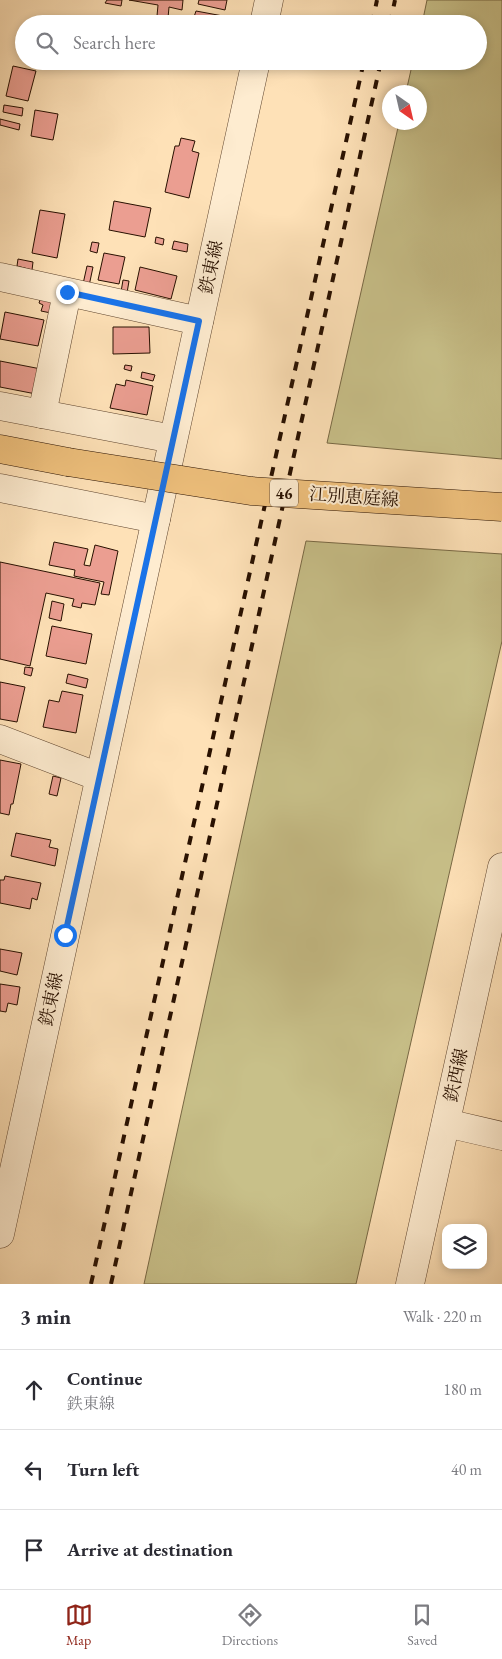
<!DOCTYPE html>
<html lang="en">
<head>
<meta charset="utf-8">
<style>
	:root { --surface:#fff; --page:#f7f7f7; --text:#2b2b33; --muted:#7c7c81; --line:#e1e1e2; --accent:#8f2418 }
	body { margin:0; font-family:"EB Garamond","Noto Serif JP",serif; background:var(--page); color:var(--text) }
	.controls { position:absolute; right:15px; bottom:15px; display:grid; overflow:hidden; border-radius:10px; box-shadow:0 2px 8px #0003 }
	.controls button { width:45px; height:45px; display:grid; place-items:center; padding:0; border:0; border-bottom:1px solid var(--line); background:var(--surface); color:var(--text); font:25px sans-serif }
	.compass { position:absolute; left:382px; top:85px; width:45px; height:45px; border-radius:50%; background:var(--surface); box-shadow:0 2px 8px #0003; rotate:146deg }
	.stop { position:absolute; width:15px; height:15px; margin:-11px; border:4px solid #1a73e8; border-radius:50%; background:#fff }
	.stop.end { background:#1a73e8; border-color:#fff; box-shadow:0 1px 5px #0008 }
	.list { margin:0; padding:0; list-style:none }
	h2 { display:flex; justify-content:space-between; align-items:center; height:65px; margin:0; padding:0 20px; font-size:21px }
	h2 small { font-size:16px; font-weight:400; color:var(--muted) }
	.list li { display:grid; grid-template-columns:32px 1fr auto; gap:15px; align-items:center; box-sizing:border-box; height:80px; padding:0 20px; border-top:1px solid var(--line) }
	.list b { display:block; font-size:19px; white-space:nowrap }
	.list p { margin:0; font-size:16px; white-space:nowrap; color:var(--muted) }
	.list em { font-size:16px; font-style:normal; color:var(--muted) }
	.icon { flex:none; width:28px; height:28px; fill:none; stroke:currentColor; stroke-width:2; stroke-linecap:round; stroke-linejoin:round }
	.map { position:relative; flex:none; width:502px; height:1284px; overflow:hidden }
	.search { position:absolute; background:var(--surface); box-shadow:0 2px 8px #0003; left:15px; right:15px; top:15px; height:55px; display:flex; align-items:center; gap:12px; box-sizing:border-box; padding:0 18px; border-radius:28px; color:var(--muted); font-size:19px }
	.sheet { height:305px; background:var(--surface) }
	nav { display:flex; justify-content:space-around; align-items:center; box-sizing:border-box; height:70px; border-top:1px solid var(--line); background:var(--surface); font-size:14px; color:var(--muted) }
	nav a { display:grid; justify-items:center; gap:2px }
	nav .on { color:var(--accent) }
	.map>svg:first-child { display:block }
	.green { fill:#c8c089; stroke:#786844 }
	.building { fill:#eb9e91; stroke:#281000 }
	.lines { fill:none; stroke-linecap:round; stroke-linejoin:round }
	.minor-casing { stroke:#5e442e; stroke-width:29 }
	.major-casing { stroke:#281000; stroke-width:29 }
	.minor { stroke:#feecd0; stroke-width:28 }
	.major { stroke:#efc07c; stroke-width:28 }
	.rail { stroke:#281000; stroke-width:4; stroke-dasharray:9 9; stroke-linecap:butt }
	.major-bridge-casing { stroke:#281000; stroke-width:29; stroke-linecap:butt }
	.major-bridge { stroke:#efc07c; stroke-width:28 }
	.route { stroke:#1a73e8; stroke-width:6 }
	.labels { text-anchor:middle; stroke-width:4; stroke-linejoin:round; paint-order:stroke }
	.shield { fill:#feecd0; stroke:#68523e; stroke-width:1 }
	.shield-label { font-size:16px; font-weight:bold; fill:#281000 }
	.street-label { font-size:18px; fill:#281000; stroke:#feecd0 }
</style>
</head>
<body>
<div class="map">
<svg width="502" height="1284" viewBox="0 0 502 1284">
	<rect width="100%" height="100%" fill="#fee1b7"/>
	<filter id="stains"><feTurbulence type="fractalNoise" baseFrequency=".004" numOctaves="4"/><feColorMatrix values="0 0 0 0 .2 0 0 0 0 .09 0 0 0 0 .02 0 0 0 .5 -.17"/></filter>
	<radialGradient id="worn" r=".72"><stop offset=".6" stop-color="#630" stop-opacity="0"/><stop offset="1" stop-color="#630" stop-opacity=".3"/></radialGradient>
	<!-- green -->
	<g class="green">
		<polygon points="427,0 502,0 502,459 327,443 399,123 420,122 420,92 406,92 413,61 478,61 478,24 422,24"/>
		<polygon points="306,541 502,554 502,641 356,1284 144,1284"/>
	</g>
	<!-- building -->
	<g class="building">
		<polygon points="107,0 122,0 121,6 105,3"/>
		<polygon points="129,0 183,0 182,10 169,7 168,18 157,16 158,5"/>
		<polygon points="199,0 227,0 225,10 198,4"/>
		<polygon points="196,11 223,16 222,23 194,17"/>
		<polygon points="13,66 36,71 28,101 6,96"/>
		<polygon points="4,105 23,108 22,116 3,112"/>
		<polygon points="35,110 58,114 53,140 31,136"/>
		<polygon points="0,119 20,124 19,130 0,125"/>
		<polygon points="181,138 195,141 192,151 199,153 189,198 165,192 175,146 179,146"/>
		<polygon points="114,201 151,208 145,237 109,230"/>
		<polygon points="40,210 65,214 57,258 32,253"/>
		<polygon points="156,237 164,239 163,245 155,243"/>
		<polygon points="174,241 188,244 187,252 172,249"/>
		<polygon points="92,242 99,243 97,253 90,251"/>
		<polygon points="104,253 125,257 119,284 98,280"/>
		<polygon points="18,259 33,262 32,270 17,266"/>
		<polygon points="87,266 93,267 89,286 83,284"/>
		<polygon points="140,267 177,276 171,299 135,290"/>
		<polygon points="123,280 129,281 127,293 121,292"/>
		<polygon points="41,297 54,300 51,313 41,311 43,305 39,303"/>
		<polygon points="5,312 44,320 38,346 0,339"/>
		<polygon points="113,327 149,327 150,353 113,354"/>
		<polygon points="0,361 41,369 36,394 0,387"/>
		<polygon points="125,365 132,366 131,371 124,369"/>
		<polygon points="142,372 155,375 153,381 141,378"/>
		<polygon points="126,380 153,386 147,415 110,408 116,384 125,386"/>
		<polygon points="54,542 88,549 84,565 90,566 95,545 118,551 109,595 101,594 104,582 74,576 75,570 49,565"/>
		<polygon points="0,562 100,583 95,605 82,603 81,608 72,606 74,599 46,593 30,666 0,659"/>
		<polygon points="52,601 64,604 61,621 49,618"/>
		<polygon points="52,626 92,634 86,664 46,656"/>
		<polygon points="25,667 33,668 31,676 24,674"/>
		<polygon points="68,674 88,679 86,688 66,683"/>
		<polygon points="0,682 25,687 17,722 0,719"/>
		<polygon points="62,691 83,695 76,733 43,727 49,700 59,702"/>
		<polygon points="0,760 21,764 13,804 11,804 9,815 0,813"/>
		<polygon points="53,776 61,778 57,796 49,794"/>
		<polygon points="16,833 51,840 49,847 58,849 55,866 11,856"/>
		<polygon points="5,876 41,883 37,900 32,898 30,909 0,903 0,880 4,880"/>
		<polygon points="0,949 22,953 17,975 0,971"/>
		<polygon points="0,984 20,987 17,1005 8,1003 6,1012 0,1011"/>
	</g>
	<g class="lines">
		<defs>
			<g id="minor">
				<polyline points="264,24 269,0"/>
				<polyline points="0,277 199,321"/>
				<polyline points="0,406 173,439"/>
				<polyline points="42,414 67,293"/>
				<polyline points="0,488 156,519"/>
				<polyline points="0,739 99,777"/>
				<polyline points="446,1123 502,1136"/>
				<polyline points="0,1234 256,61"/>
				<polyline points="410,1284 502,867"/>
			</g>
			<polyline id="major" points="0,449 68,462"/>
		</defs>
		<!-- minor casing -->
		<use href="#minor" class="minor-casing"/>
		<!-- major casing -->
		<use href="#major" class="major-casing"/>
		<!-- minor -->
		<use href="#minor" class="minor"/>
		<!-- major -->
		<use href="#major" class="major"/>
		<!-- rail -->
		<g class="rail">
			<polyline points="372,24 377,0"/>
			<polyline points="390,24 395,0"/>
			<polyline points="91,1284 364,61"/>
			<polyline points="111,1284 381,61"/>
		</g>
		<defs>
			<polyline id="major-bridge" points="68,462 251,491 502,507"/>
		</defs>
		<!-- major-bridge casing -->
		<use href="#major-bridge" class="major-bridge-casing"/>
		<!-- major-bridge -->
		<use href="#major-bridge" class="major-bridge"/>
	</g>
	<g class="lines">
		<!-- route -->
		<polyline class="route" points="65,935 199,321 67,292"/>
	</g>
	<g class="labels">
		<!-- shield labels -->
		<rect class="shield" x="270" y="479.5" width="28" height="27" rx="4"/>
		<g class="shield-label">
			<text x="284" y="499">46</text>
		</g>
		<!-- street labels -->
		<g class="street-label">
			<text transform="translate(211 267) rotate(-78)" y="6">鉄東線</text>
			<text transform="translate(354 497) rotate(4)" y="6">江別恵庭線</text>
			<text transform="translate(51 999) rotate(-78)" y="6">鉄東線</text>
			<text transform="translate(456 1075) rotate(-78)" y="6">鉄西線</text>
		</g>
	</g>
	<rect width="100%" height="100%" filter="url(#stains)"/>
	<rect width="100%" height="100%" fill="url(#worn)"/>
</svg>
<div class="controls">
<button><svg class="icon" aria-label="layers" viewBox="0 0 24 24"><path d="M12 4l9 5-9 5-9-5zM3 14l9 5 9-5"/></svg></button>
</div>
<svg class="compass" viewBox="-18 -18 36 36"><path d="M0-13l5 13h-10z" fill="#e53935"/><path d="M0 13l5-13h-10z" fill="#7c7c81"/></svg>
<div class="stop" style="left:65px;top:935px"></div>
<div class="stop end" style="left:67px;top:292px"></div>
<div class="search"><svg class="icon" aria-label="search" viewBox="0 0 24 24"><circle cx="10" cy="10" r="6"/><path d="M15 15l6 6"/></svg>Search here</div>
</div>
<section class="sheet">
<h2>3 min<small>Walk · 220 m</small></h2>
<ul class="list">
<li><svg class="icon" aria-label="ahead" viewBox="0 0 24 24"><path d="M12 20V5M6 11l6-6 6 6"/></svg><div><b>Continue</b><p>鉄東線</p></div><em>180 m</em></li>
<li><svg class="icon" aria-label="left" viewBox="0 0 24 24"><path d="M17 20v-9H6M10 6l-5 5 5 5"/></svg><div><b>Turn left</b></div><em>40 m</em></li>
<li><svg class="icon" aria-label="arrive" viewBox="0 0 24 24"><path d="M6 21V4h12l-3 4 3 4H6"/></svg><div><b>Arrive at destination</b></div></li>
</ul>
</section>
<nav>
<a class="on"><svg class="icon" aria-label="map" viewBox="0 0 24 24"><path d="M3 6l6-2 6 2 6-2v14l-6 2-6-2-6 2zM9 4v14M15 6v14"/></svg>Map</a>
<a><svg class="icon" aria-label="directions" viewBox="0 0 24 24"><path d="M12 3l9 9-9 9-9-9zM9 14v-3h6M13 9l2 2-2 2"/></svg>Directions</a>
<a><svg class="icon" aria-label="saved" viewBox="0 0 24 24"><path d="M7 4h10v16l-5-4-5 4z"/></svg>Saved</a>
</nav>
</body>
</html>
